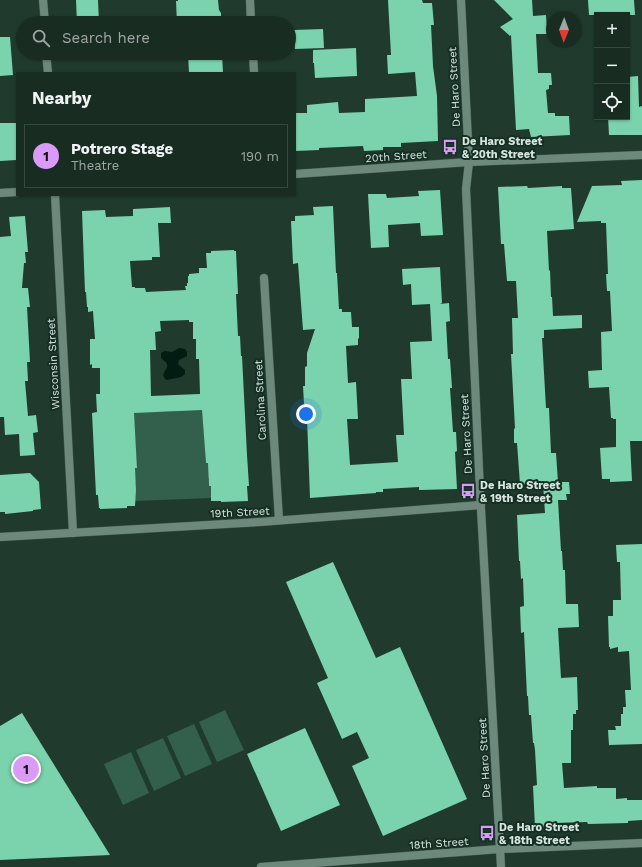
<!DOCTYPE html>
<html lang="en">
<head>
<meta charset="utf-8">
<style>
	:root { --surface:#182c22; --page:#25382f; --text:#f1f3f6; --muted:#9fa7a5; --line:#364840; --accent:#da9af7 }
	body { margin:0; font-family:"Work Sans",sans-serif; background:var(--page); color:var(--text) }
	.controls { position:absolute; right:12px; top:12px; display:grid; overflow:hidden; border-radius:0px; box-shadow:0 1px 3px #0004 }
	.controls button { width:36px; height:36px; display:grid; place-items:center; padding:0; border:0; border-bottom:1px solid var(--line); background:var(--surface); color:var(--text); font:20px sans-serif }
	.compass { position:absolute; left:546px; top:12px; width:36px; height:36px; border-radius:50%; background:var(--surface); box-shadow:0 1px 3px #0004; rotate:181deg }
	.you { position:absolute; left:306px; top:414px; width:14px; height:14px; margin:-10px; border:3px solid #fff; border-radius:50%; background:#1a73e8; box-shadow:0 0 0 6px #1a73e833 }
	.badge { display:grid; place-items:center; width:26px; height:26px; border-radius:50%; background:var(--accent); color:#111; font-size:13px; font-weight:700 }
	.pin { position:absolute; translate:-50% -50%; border:2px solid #fff; box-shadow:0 1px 4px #0006 }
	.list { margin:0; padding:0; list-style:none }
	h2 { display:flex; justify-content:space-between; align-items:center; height:52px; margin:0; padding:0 16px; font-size:17px }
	h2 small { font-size:13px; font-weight:400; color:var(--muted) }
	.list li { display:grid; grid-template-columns:26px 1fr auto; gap:12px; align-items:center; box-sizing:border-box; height:64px; margin:0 8px 8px; padding:0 8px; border:1px solid var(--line); border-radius:0px }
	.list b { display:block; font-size:15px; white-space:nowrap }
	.list p { margin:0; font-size:13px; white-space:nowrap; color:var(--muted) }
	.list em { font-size:13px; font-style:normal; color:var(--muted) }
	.icon { flex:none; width:22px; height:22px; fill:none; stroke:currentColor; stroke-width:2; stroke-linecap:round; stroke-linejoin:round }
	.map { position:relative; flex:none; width:642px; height:867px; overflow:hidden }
	.search { position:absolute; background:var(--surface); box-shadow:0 1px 3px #0004; left:16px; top:16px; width:280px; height:44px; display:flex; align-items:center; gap:10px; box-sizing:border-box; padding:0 14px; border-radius:22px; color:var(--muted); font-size:15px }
	.panel { position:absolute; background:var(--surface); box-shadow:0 1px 3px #0004; left:16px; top:72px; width:280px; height:124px; border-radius:0px }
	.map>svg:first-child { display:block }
	.green { fill:#32604c }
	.water { fill:#011c12 }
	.building { fill:#7bd3ad; fill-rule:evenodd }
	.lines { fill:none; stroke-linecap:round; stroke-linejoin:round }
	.minor-casing { stroke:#40584e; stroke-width:9 }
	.minor { stroke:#6d897c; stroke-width:8 }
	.labels { text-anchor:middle; stroke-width:4; stroke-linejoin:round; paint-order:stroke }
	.street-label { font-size:11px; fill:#d6e5dd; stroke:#152f24 }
	.poi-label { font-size:11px; font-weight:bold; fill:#d6e5dd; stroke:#152f24; text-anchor:start }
</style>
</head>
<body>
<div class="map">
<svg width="642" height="867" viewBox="0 0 642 867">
	<rect width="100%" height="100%" fill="#203a2e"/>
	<!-- green -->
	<g class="green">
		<polygon points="202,407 206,463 210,463 210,477 208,478 209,486 211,486 211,498 135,501 136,482 134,482 134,468 137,468 133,411 156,410 157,412 178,411 178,409"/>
		<polygon points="225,710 244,750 217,762 199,722"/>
		<polygon points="194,724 212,764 185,776 167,736"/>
		<polygon points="163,738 181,778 154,791 136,750"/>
		<polygon points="131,752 149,793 123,805 104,764"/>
	</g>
	<!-- water -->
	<path class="water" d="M179,348L185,349L187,352V356L179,360L178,363L179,365L185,370V374L181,377L167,380L165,379L163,375C167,366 171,366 161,358V353L165,351L172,352Z"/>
	<!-- building -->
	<g class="building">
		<polygon points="76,0 98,0 99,23 77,23"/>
		<polygon points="178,0 218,0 219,10 221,13 221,22 177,23 176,1 178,1"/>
		<polygon points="388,0 422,0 423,3 432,3 434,25 431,25 433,66 437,96 438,141 401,143 401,147 383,147 383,150 364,151 363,146 319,148 319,150 295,151 295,113 307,113 307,105 338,102 339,113 365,112 365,99 417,96 415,72 388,74 387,55 391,55"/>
		<polygon points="494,0 532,0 533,16 546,15 547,34 536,34 538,73 551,73 552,85 549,85 549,89 546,90 548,113 555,113 555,116 569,116 570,135 531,137 529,129 516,130 511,35 510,36 500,27 513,19"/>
		<polygon points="588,0 634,0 635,15 589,15"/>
		<polygon points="323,29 324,48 295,49 294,30"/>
		<polygon points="0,37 10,37 13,75 0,76"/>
		<polygon points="356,48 357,76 315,78 314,63 313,63 313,50"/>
		<polygon points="188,53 222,53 223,73 189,73"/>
		<polygon points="638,76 639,107 642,106 642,135 609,135 608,117 627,117 627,77"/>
		<polygon points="0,123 17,123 17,160 0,161"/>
		<polygon points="642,180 642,441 630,441 632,481 610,482 610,479 602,479 600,448 616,447 616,419 613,419 613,418 611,418 609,387 589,388 588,371 602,370 601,332 612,331 610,291 607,291 606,274 608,274 606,223 601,223 601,221 577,222 592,186 622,185 621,181"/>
		<polygon points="527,186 528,188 562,186 562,188 571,188 574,229 547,231 549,271 550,270 551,297 552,297 553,316 582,315 582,328 544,330 544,338 542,338 546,408 549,408 551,453 556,453 558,482 569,482 570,494 566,494 567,500 558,500 561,551 562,551 563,570 565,570 566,604 578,604 579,627 558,628 561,678 577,677 578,710 576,710 576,714 573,714 573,730 571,730 571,763 562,763 564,788 597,786 597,788 616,788 616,799 627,798 627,800 642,800 642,820 628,821 628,823 588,824 587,822 554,823 554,826 535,827 533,786 537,785 535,750 534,743 533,743 531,715 529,715 528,696 527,696 524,632 521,633 520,607 524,606 523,578 521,579 520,561 519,561 517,515 545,513 543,483 520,484 517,443 514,443 514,429 515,428 511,354 513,354 512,318 518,318 516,281 507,281 504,244 501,244 498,187"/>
		<polygon points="440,190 443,235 421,236 420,223 388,225 389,247 371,248 368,194 386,194 387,198 419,196 418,191"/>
		<polygon points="333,206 336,273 337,273 339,309 342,309 342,312 351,312 352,327 359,327 359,338 358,339 358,345 346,346 348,383 356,382 358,419 347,419 350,465 398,462 396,435 404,435 401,379 412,379 410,342 432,341 430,304 412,305 411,284 403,285 402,269 440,267 442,303 440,304 449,303 450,321 446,322 448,359 450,359 452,388 450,388 453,432 456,432 457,451 455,452 457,489 419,490 419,487 383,489 383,492 376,492 376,493 310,498 307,418 306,418 305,404 304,404 303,386 305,386 305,367 307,366 307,353 315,329 303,330 298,263 293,264 291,221 295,221 295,216 314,215 313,207"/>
		<path d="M170,207L171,223H158L160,257H152V260L130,261L132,287H135V288H145L146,292L186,290L185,286H187V283H188V276H189V274L199,273V268H207L206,253H211V251L234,250V251H236L238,294H236L238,336H240L241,356H242L247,455L249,486H247L248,501L221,502V501H211V486H209L208,463H206L202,410L134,413L137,468H135L136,490L135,506H127V508L100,509V508H99L98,495H96L92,413L97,412L96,394H100V368H92V364L90,365V339H95L93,311L88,312V307H87L86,292H85L82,211L105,210L106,217L133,216V209ZM189,320V322H193V339H196V359H199L200,394L151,396L150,350H156L155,332L161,331L160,321Z"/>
		<polygon points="25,216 28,252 25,252 26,263 24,263 22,288 28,288 30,307 27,307 30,362 27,362 28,381 25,381 28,416 36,415 38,432 33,433 35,455 20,456 19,434 5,435 4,417 0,417 0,237 11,236 9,217"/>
		<polygon points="30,473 39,482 41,509 33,510 33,511 5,514 5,512 0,512 0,475"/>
		<polygon points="642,544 642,744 609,745 608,730 616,730 615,726 621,726 621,714 623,714 623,707 626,707 625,690 631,690 629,651 618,652 618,647 610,649 610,647 609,647 608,616 613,616 613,600 621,600 620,562 617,562 616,545"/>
		<polygon points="333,562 376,658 400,647 467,799 383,836 352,766 369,758 357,732 342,739 317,683 328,678 286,582"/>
		<polygon points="22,713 110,855 0,860 0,726"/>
		<polygon points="305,728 340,805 281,831 247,754"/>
	</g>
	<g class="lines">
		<defs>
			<g id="minor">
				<polyline points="43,0 45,23"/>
				<polyline points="250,0 251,23"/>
				<polyline points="461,0 469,162 466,189 480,491 501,867"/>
				<polyline points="46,53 48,73"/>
				<polyline points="253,53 254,73"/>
				<polyline points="295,174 469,162 642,155"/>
				<polyline points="0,193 17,192"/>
				<polyline points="55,195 73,533"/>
				<polyline points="264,278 279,520"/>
				<polyline points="0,537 260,522 481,505"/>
				<polyline points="261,867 500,849 642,843"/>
			</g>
		</defs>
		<!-- minor casing -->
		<use href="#minor" class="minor-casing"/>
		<!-- minor -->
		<use href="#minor" class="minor"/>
	</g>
	<!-- icons -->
	<defs>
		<symbol id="bus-bare" viewBox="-9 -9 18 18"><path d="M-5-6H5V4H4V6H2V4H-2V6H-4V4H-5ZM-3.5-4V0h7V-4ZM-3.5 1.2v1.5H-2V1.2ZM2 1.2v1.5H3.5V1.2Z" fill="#da9af7" stroke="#152f24" stroke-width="2.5" paint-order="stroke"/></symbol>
	</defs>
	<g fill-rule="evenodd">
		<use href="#bus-bare" x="439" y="136" width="22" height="22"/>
		<use href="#bus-bare" x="457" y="480" width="22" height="22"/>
		<use href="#bus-bare" x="476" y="822" width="22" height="22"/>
	</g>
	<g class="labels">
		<!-- street labels -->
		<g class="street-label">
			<text transform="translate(454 87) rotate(-93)" y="4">De Haro Street</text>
			<text transform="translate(396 156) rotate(-4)" y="4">20th Street</text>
			<text transform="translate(53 364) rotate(-93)" y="4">Wisconsin Street</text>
			<text transform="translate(260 400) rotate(-93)" y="4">Carolina Street</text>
			<text transform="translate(466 434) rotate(-93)" y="4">De Haro Street</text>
			<text transform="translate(240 512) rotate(-3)" y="4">19th Street</text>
			<text transform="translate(484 758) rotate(-93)" y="4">De Haro Street</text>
			<text transform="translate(439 843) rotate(-4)" y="4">18th Street</text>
		</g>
		<!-- poi labels -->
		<g class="poi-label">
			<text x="462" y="145">De Haro Street<tspan x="462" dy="13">&amp; 20th Street</tspan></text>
			<text x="480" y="489">De Haro Street<tspan x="480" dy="13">&amp; 19th Street</tspan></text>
			<text x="499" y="831">De Haro Street<tspan x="499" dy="13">&amp; 18th Street</tspan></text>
		</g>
	</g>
</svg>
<div class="controls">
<button>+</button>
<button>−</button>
<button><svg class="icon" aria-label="locate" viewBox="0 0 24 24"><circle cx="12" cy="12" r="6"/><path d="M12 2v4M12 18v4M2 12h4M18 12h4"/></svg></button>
</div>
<svg class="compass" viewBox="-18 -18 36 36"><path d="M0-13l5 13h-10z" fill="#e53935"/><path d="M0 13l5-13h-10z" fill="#9fa7a5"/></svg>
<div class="you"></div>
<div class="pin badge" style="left:26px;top:769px">1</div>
<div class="search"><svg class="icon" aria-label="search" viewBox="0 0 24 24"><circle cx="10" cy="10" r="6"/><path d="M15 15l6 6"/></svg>Search here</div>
<section class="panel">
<h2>Nearby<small></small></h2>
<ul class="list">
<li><span class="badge">1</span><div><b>Potrero Stage</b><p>Theatre</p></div><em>190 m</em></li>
</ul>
</section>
</div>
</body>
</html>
